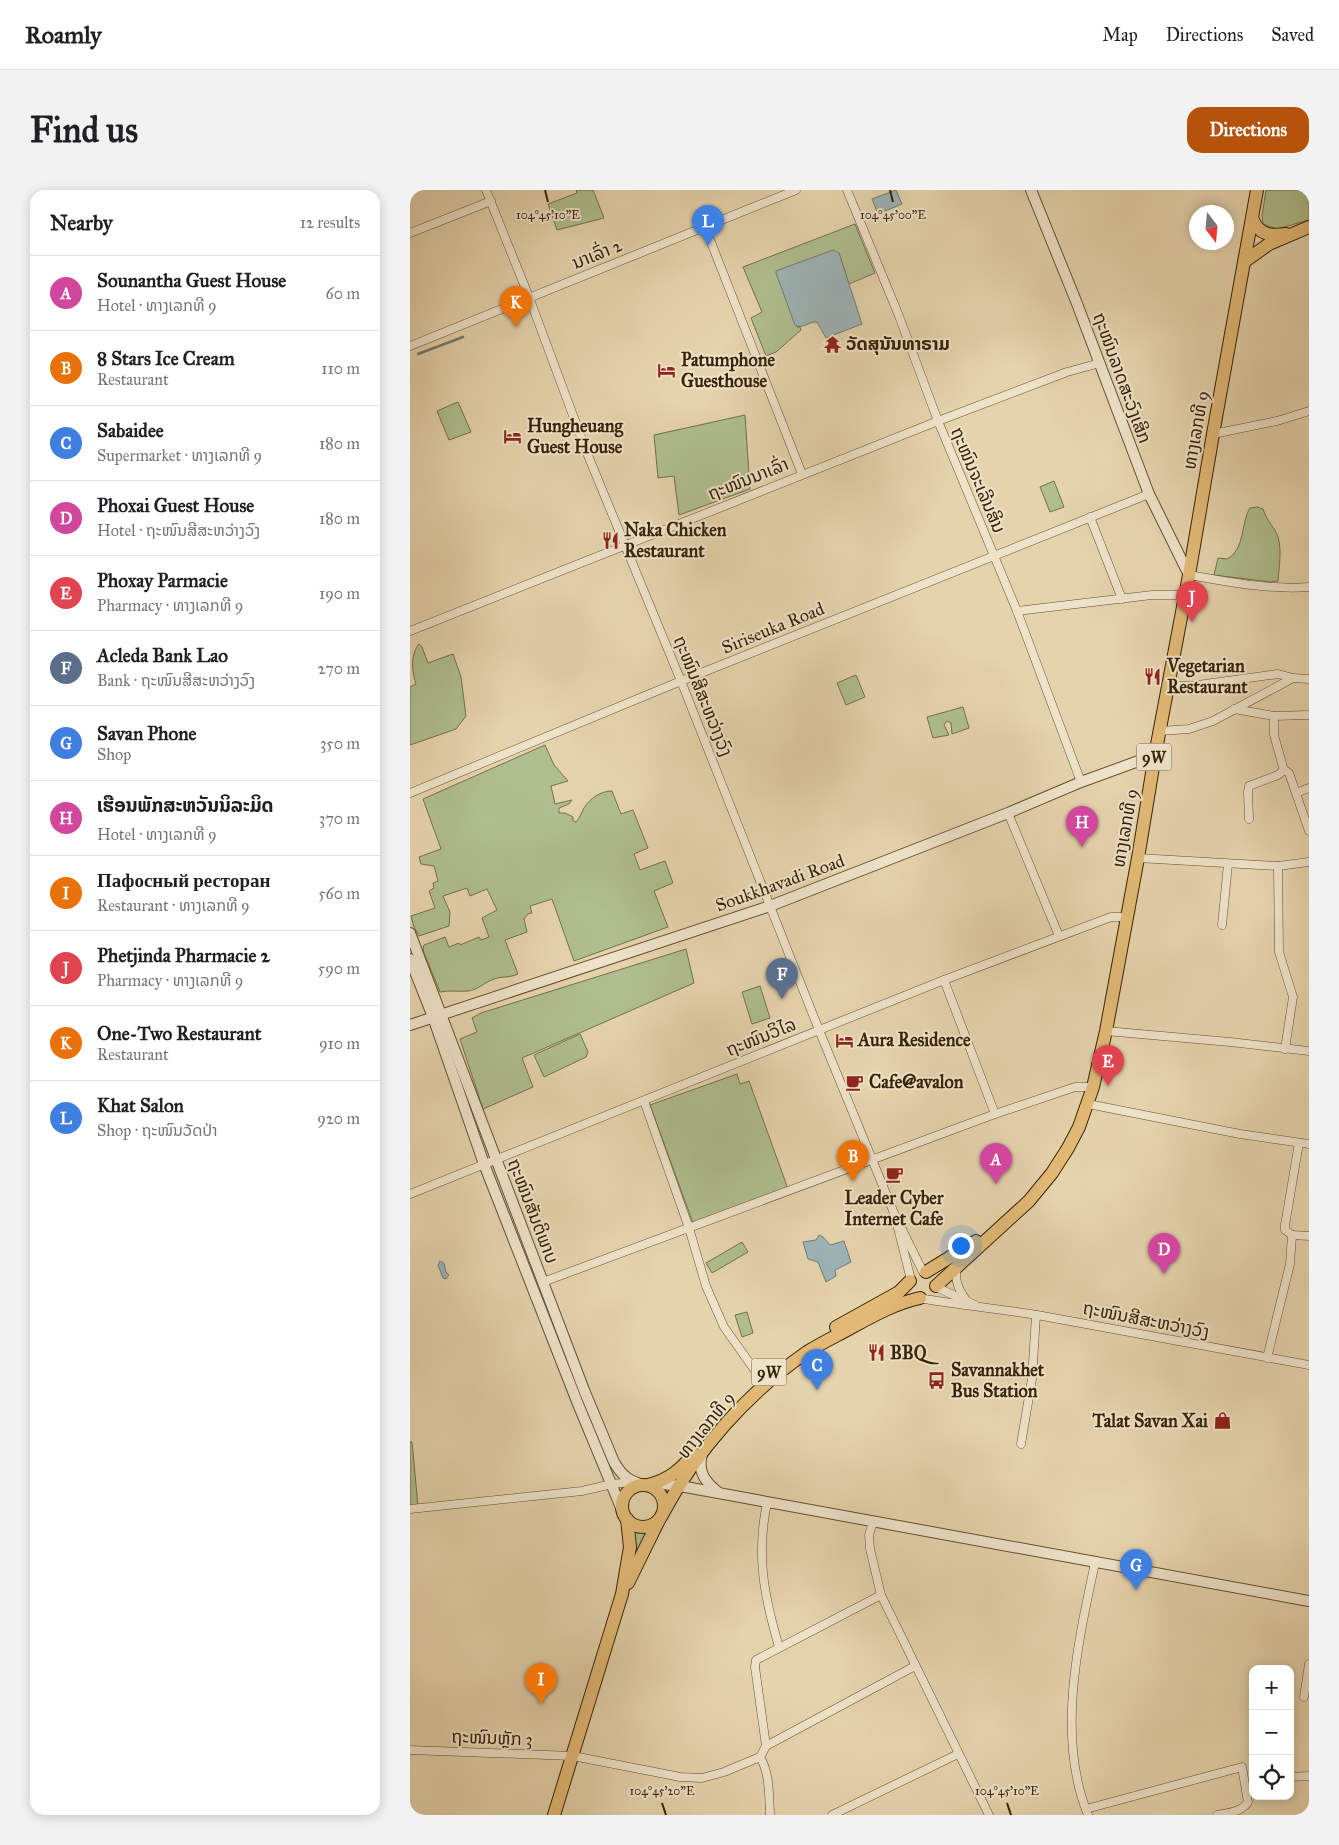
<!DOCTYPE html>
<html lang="en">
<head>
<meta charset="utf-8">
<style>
	:root { --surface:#fff; --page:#f2f2f2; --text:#202124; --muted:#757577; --line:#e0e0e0; --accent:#b45309 }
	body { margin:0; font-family:"IM FELL Great Primer","Noto Sans Lao",serif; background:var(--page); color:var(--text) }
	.controls { position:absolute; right:15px; bottom:15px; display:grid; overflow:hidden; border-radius:10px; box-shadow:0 2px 12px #0003 }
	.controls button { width:45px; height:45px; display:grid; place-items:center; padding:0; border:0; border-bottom:1px solid var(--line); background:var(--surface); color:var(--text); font:25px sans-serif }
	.compass { position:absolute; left:779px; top:15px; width:45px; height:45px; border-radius:50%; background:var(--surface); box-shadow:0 2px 12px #0003; rotate:164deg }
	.you { position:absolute; left:550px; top:1055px; width:18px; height:18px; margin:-12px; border:4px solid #fff; border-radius:50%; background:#1a73e8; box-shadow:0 0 0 8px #1a73e833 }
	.badge { display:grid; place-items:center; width:32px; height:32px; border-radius:50%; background:var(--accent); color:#fff; font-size:16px; font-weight:700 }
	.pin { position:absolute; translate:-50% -41px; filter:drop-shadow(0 1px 2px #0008) }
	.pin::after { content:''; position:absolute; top:26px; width:18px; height:15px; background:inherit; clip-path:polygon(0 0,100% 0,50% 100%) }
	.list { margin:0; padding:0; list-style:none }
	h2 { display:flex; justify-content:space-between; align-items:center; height:65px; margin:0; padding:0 20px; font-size:21px }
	h2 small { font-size:16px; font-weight:400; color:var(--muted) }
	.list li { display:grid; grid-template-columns:32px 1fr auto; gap:15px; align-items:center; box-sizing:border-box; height:75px; padding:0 20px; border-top:1px solid var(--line) }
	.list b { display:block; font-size:19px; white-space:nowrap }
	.list p { margin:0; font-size:16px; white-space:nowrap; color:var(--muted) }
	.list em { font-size:16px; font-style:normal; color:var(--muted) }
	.icon { flex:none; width:28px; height:28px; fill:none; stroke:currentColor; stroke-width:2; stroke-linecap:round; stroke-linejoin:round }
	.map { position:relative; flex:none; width:899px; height:1625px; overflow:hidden; border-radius:15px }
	header { display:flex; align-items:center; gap:30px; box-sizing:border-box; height:70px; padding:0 25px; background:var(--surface); border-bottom:1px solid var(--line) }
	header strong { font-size:24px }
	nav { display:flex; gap:28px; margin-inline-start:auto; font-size:18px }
	.intro { display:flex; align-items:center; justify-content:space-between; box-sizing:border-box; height:120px; padding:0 30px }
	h1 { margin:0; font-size:35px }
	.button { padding:12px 22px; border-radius:15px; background:var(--accent); color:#fff; font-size:18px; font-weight:700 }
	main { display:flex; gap:30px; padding:0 30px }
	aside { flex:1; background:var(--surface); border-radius:15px; box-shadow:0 2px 12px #0003 }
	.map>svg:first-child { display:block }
	.green { fill:#afbe8e; stroke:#73704a }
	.water { fill:#9db4b7; stroke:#747a70 }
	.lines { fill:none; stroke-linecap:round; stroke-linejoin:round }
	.stream { stroke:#747a70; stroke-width:2.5 }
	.minor-casing { stroke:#624f2f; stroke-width:9 }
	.tertiary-casing { stroke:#624f2f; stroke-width:12 }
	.primary-casing { stroke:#372305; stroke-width:14 }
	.minor { stroke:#eee2c9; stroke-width:8 }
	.tertiary { stroke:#eee2c9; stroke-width:10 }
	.primary { stroke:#e2ba76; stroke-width:12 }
	.ticks { fill:none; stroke:#372305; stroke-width:2 }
	.labels { text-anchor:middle; stroke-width:4; stroke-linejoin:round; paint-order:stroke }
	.shield { fill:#eee2c9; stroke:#6e5c40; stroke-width:1 }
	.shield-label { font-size:16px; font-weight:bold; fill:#372305 }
	.street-label { font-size:18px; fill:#372305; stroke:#eee2c9 }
	.poi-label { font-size:18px; font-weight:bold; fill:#372305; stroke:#eee2c9; text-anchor:start }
	.ticks-label { font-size:12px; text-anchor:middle; fill:#372305; stroke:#eee2c9; stroke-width:4; stroke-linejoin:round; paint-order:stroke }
</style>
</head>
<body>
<header>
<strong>Roamly</strong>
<nav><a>Map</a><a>Directions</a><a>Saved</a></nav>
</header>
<div class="intro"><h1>Find us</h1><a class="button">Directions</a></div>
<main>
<aside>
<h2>Nearby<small>12 results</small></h2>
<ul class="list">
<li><span class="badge" style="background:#d1479c">A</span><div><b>Sounantha Guest House</b><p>Hotel · ທາງເລກທີ 9</p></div><em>60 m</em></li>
<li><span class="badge" style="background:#e8710a">B</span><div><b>8 Stars Ice Cream</b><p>Restaurant</p></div><em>110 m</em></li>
<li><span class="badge" style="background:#3f7fe0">C</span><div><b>Sabaidee</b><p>Supermarket · ທາງເລກທີ 9</p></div><em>180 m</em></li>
<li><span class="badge" style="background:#d1479c">D</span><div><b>Phoxai Guest House</b><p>Hotel · ຖະໜົນສີສະຫວ່າງວົງ</p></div><em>180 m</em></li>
<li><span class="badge" style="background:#e0444e">E</span><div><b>Phoxay Parmacie</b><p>Pharmacy · ທາງເລກທີ 9</p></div><em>190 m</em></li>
<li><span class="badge" style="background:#5c6f8a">F</span><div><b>Acleda Bank Lao</b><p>Bank · ຖະໜົນສີສະຫວ່າງວົງ</p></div><em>270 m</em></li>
<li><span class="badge" style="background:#3f7fe0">G</span><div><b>Savan Phone</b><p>Shop</p></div><em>350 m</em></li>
<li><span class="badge" style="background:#d1479c">H</span><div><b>ເຮືອນພັກສະຫວັນນິລະມິດ</b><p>Hotel · ທາງເລກທີ 9</p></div><em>370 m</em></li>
<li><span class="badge" style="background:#e8710a">I</span><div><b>Пафосный ресторан</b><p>Restaurant · ທາງເລກທີ 9</p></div><em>560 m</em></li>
<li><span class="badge" style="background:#e0444e">J</span><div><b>Phetjinda Pharmacie 2</b><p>Pharmacy · ທາງເລກທີ 9</p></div><em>590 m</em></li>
<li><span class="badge" style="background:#e8710a">K</span><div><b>One-Two Restaurant</b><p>Restaurant</p></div><em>910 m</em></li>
<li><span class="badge" style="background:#3f7fe0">L</span><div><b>Khat Salon</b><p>Shop · ຖະໜົນວັດປ່າ</p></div><em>920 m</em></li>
</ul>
</aside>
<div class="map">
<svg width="899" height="1625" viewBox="0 0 899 1625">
	<rect width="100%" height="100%" fill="#e5d3ac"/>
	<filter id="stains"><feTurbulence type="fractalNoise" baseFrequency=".004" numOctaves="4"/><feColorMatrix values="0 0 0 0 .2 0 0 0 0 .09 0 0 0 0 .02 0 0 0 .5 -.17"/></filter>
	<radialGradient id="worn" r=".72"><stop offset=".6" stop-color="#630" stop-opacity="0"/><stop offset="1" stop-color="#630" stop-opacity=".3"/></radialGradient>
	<!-- green -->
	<g class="green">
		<polygon points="166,0 183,0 194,28 147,40 138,14 167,3"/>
		<polygon points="856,0 899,0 899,30 867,39 853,34 852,26"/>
		<polygon points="445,34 465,83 439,94 429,63 387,137 390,137 391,140 366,162 356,166 341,128 352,122 333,77"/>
		<polygon points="48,212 61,242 39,250 27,221"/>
		<polygon points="335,225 340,299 269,325 264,286 248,288 244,245"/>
		<polygon points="644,291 654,317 640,322 630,297"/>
		<path d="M847,317L853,319C857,332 865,337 868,347C872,360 869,377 868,391L860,392L804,385L808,368L817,369C835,360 831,332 840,318Z"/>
		<path d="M9,454L12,457L18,473L43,464L51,487L56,526L46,539L0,555V497L6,494C2,482 0,465 9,454Z"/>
		<polygon points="446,485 455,507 436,515 427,493"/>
		<polygon points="553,517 559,538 542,544 541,533 537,531 534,535 539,545 523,548 517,527"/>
		<path d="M135,555L144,575L158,591L141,596L145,614L162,610L159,614L149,618V623H155L163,627V631L166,632C170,628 171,623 174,618C180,608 191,601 202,601L211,624L223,620L238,658L224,664L230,680L255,671L263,693L244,701L258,737L164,771L142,709L120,716L122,723L118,724L114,729L117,742L95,750L108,784C100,788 92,786 84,789C75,792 68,800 58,801C49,802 40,800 30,802L14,763L13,758L14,755L35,747L39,757L49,753L50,755L69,747L71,750L79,747L72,728L87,720L77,699L60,706L57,698L33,706L40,722L39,736L9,746L4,737L1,726L25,718L19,701L24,698L23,693L28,691L24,676L11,674L9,667L31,659L13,609Z"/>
		<polygon points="276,759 284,793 112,868 123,897 73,919 50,849 67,842 62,828 71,823"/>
		<polygon points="350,796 360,828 342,834 332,802"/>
		<polygon points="170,844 178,862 176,867 134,887 124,865"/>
		<polygon points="327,884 330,894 339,891 378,999 283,1033 240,915"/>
		<polygon points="332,1052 338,1062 302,1083 296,1073"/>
		<polygon points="337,1122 343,1143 332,1147 325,1125"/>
		<polygon points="0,1252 2,1252 8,1316 0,1317"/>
		<polygon points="224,1338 231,1340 238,1339 223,1374"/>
	</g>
	<!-- water -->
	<g class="water">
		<polygon points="486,0 492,14 468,24 462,9"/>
		<path d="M423,60L429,63L452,134L416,148L407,132C399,131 392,140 385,135L366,83V81Z"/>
		<polygon points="409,1045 413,1047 420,1055 434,1051 441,1072 425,1080 426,1086 416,1092 408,1072 398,1069 393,1052 406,1050"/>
		<polygon points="30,1071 34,1073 36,1082 39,1085 36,1089 33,1088 28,1075"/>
	</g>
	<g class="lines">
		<!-- stream -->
		<polyline class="stream" points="8,164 53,147"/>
		<defs>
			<g id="minor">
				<polyline points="76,0 119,107 177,263 271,491 409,840 484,1023 513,1082"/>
				<polyline points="437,0 489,126 528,231 607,421 671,592"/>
				<polyline points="295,37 392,284"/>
				<polyline points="0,43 81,11"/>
				<polyline points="0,156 386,0"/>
				<polyline points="803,244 867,231 899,221"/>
				<polyline points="680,327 712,409"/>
				<path d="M779,385C819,392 859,400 899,397"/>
				<polyline points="607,421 742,405 775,405"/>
				<polyline points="0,441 528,231 657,182 690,173"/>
				<polyline points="759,496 781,496 868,484 883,488 899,489"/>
				<polyline points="824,519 864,526 864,545 873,577 873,581 868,585 839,596 838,602 839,629"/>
				<polyline points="864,526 899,525"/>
				<polyline points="750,541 779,539 803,531 883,488"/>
				<polyline points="873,579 879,583 899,641"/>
				<polyline points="0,603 271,491 739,304"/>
				<polyline points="886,603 899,598"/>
				<polyline points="598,623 649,746"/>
				<polyline points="728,668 868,676 899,672"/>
				<polyline points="868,676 869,762 883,807 875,859"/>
				<polyline points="812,735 818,674"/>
				<polyline points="534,790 585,924"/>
				<polyline points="696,841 820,852 899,861"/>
				<polyline points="234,911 279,1038 296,1096 314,1137 351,1189"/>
				<polyline points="678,914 830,944 899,954"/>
				<polyline points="0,1004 534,790 701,727 716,727"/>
				<polyline points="488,1038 501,1090"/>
				<polyline points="882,1045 899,1046"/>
				<path d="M547,1078C544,1090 549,1100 556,1110"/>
				<polyline points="133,1092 585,924 665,897 683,897"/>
				<polyline points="526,1097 565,1115"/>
				<path d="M514,1109C552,1115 589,1119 627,1125C718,1141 808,1159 899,1175"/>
				<polyline points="857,1168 880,1074 882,1045 875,1040 875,1035 889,953"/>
				<polyline points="611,1254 622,1189 626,1125"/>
				<path d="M357,1313C346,1365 354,1406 369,1457"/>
				<polyline points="0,1319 172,1301 202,1294 222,1292"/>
				<polyline points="463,1332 459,1345 460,1359 471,1405 579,1625"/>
				<polyline points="894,1507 899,1474"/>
				<polyline points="356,1556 505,1476"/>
				<polyline points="0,1560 163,1566 270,1587 292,1588 314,1582 350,1567"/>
				<polyline points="880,1587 899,1586"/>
				<path d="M676,1619L832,1577L838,1612C832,1622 818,1623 807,1625"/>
				<path d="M360,1625C359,1607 360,1583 350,1567L356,1556L345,1477L346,1470L471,1405"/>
				<polyline points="422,1625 548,1564"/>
				<path d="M678,1625C646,1547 668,1452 685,1373"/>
			</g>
			<g id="tertiary">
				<polyline points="621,0 666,111 739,304 779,385"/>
				<path d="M0,743L174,1200L204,1272C212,1286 219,1291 234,1295"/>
				<polyline points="0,769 23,827 74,974 168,1214 212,1320"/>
				<polyline points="0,835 360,716 598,623 671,592 745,565"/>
				<path d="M292,1264C287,1281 295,1292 308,1302"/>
				<polyline points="245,1293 270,1296 899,1411"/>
			</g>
			<g id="primary">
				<path d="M843,30C849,45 861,46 876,44"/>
				<polyline points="835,71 859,54 899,37"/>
				<polyline points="516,1082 566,1051"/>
				<polyline points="526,1096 619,1011 642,983 658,958 669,937 683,897 696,841 728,668 745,565 779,385 803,244 847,0"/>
				<polyline points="426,1137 489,1102 500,1091"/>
				<circle cx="233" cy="1316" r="21"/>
				<path d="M238,1295C258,1290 271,1280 283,1264"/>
				<path d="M252,1325C286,1261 337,1203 397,1162C410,1154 424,1147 437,1140C461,1127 483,1114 510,1108"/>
				<polyline points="218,1393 249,1330"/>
				<polyline points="144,1625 212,1404 220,1357 217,1329"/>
			</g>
		</defs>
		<!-- minor casing -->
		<use href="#minor" class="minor-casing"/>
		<!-- tertiary casing -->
		<use href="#tertiary" class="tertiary-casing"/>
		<!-- primary casing -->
		<use href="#primary" class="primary-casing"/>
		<!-- minor -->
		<use href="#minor" class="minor"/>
		<!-- tertiary -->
		<use href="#tertiary" class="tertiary"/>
		<!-- primary -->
		<use href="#primary" class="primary"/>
	</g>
	<!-- ticks -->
	<path class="ticks" d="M135,0L138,12M480,0L483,12M252,1613L256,1625M597,1613L601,1625"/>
	<!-- icons -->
	<defs>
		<symbol id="temple-bare" viewBox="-9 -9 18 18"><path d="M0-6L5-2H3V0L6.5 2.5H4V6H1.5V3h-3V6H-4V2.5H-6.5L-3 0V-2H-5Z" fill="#8f2418" stroke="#eee2c9" stroke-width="2.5" paint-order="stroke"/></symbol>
		<symbol id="hotel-bare" viewBox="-9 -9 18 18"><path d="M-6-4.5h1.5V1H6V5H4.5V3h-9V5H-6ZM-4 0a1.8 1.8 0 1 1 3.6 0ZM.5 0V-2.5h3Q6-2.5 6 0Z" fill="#8f2418" stroke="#eee2c9" stroke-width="2.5" paint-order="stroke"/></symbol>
		<symbol id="restaurant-bare" viewBox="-9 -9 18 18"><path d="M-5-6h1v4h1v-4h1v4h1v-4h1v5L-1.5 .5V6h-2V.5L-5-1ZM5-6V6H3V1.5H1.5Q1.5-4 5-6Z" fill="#8f2418" stroke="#eee2c9" stroke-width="2.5" paint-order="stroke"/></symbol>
		<symbol id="cafe-bare" viewBox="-9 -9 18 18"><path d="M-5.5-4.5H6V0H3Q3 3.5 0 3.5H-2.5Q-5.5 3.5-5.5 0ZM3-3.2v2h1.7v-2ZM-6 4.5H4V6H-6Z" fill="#8f2418" stroke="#eee2c9" stroke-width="2.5" paint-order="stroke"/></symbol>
		<symbol id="bus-bare" viewBox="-9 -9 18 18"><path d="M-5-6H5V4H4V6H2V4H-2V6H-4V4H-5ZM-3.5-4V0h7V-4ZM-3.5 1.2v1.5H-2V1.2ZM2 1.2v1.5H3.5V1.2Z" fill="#8f2418" stroke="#eee2c9" stroke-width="2.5" paint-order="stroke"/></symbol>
		<symbol id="shop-bare" viewBox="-9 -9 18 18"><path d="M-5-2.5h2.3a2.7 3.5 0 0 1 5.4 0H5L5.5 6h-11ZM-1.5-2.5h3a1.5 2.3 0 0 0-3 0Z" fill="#8f2418" stroke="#eee2c9" stroke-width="2.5" paint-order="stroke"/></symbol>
	</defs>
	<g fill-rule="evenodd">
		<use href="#temple-bare" x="410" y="142" width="25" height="25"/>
		<use href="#hotel-bare" x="244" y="168" width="25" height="25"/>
		<use href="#hotel-bare" x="90" y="234" width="25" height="25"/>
		<use href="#restaurant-bare" x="188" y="338" width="25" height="25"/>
		<use href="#restaurant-bare" x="730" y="474" width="25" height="25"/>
		<use href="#hotel-bare" x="422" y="838" width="25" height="25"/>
		<use href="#cafe-bare" x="432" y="880" width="25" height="25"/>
		<use href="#cafe-bare" x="472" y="972" width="25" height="25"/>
		<use href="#restaurant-bare" x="454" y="1150" width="25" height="25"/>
		<use href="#bus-bare" x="514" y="1178" width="25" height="25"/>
		<use href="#shop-bare" x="800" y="1218" width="25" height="25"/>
	</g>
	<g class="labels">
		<!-- shield labels -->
		<g class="shield">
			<rect x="726.5" y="553.5" width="35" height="27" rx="4"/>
			<rect x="341.5" y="1168.5" width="35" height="27" rx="4"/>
		</g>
		<g class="shield-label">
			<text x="744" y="573">9W</text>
			<text x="359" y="1188">9W</text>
		</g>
		<!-- street labels -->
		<g class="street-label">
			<text transform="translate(187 64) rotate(-22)" y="6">ນາເລົ່າ 2</text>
			<text transform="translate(712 188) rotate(70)" y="6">ຖະໜົນລາດສະວົງເສິກ</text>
			<text transform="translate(786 240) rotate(-80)" y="6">ທາງເລກທີ 9</text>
			<text transform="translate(338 289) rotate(-22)" y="6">ຖະໜົນນາເລົ່າ</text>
			<text transform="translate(568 290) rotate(67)" y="6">ຖະໜົນຈະເລີນສິນ</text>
			<text transform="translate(363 438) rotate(-22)" y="6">Siriseuka Road</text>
			<text transform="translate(293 506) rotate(68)" y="6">ຖະໜົນສີສະຫວ່າງວົງ</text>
			<text transform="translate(715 638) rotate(-80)" y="6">ທາງເລກທີ 9</text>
			<text transform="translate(370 693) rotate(-20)" y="6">Soukkhavadi Road</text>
			<text transform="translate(351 847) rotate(-22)" y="6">ຖະໜົນວິໄລ</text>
			<text transform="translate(123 1021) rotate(69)" y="6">ຖະໜົນສັນຕິພາບ</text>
			<text transform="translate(736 1130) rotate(11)" y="6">ຖະໜົນສີສະຫວ່າງວົງ</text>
			<text transform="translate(296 1235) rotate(-51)" y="6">ທາງເລກທີ 9</text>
			<text transform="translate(82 1548) rotate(2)" y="6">ຖະໜົນຫຼັກ 3</text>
		</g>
		<!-- poi labels -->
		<g class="poi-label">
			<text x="436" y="160">ວັດສຸນັນທາຣາມ</text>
			<text x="271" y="176">Patumphone<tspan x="271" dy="21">Guesthouse</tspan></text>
			<text x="117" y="242">Hungheuang<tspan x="117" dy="21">Guest House</tspan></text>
			<text x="214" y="346">Naka Chicken<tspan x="214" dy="21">Restaurant</tspan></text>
			<text x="757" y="482">Vegetarian<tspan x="757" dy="21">Restaurant</tspan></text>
			<text x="448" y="856">Aura Residence</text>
			<text x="459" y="898">Cafe@avalon</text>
			<text x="484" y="1014" text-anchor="middle">Leader Cyber<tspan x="484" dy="21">Internet Cafe</tspan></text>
			<text x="480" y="1169">BBQ</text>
			<text x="541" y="1186">Savannakhet<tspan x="541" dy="21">Bus Station</tspan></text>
			<text x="798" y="1237" text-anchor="end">Talat Savan Xai</text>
		</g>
	</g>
	<g class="ticks-label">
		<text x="138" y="29">104°45'10"E</text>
		<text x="483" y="29">104°45'00"E</text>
		<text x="252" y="1605">104°45'20"E</text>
		<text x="597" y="1605">104°45'10"E</text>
	</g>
	<rect width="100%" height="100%" filter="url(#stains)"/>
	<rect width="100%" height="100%" fill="url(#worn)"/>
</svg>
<div class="controls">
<button>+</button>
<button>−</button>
<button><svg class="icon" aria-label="locate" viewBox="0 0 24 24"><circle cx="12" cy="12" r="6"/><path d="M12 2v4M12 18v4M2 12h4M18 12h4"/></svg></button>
</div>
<svg class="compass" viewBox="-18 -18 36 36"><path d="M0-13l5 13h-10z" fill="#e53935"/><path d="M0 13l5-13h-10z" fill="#757577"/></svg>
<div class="you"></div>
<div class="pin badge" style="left:586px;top:994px;background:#d1479c">A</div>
<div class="pin badge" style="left:443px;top:991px;background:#e8710a">B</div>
<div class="pin badge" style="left:407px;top:1200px;background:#3f7fe0">C</div>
<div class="pin badge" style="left:754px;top:1084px;background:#d1479c">D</div>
<div class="pin badge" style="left:698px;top:896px;background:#e0444e">E</div>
<div class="pin badge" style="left:372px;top:809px;background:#5c6f8a">F</div>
<div class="pin badge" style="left:726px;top:1400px;background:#3f7fe0">G</div>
<div class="pin badge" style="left:672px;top:657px;background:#d1479c">H</div>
<div class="pin badge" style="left:131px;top:1514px;background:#e8710a">I</div>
<div class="pin badge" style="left:782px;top:432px;background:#e0444e">J</div>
<div class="pin badge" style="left:106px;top:137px;background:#e8710a">K</div>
<div class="pin badge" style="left:298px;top:56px;background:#3f7fe0">L</div>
</div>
</main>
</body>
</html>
